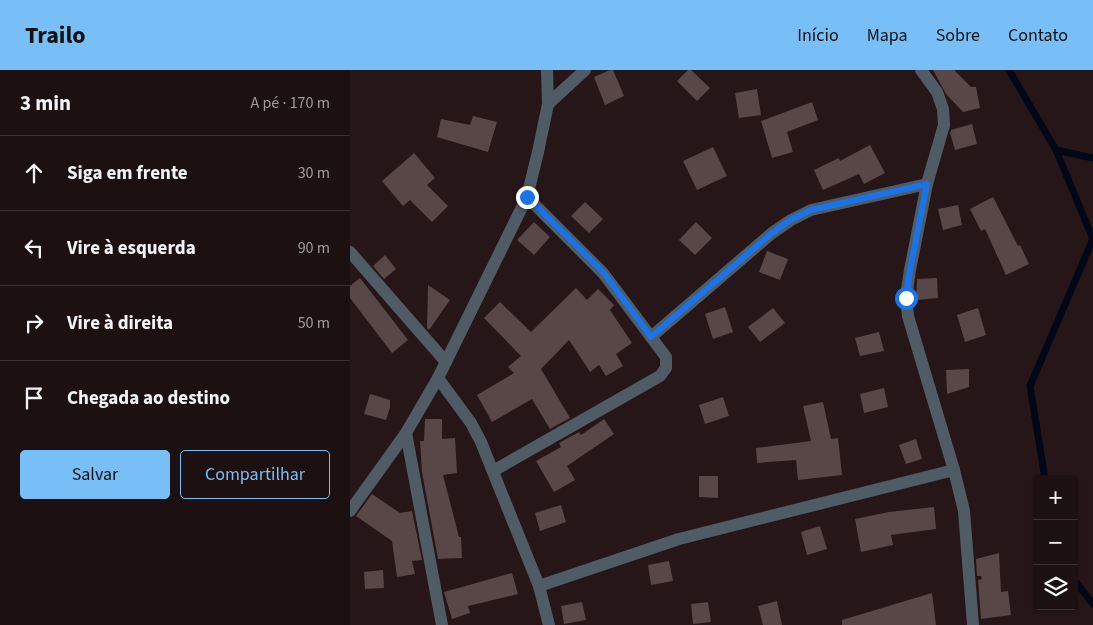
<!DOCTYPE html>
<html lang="pt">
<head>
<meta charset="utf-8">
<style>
	:root { --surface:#1d1011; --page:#2a1e1f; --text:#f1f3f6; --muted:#a09d9f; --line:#3b3031; --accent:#78bff7 }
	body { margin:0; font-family:"Source Sans 3",sans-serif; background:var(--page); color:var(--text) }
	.controls { position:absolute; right:15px; bottom:15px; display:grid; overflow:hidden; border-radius:5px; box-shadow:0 1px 4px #0004 }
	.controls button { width:45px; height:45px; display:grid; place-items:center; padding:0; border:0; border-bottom:1px solid var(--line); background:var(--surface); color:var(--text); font:25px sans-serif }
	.stop { position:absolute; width:15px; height:15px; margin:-11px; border:4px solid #1a73e8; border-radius:50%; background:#fff }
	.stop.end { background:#1a73e8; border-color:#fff; box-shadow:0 1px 5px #0008 }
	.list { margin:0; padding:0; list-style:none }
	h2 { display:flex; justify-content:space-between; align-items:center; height:65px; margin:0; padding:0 20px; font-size:21px }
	h2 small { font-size:16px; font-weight:400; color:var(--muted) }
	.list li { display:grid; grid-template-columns:32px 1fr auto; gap:15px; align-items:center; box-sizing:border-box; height:75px; padding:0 20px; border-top:1px solid var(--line) }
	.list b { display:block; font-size:19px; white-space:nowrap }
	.list em { font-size:16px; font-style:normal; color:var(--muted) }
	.actions { display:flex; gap:10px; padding:15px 20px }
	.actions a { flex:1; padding:11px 0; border:1px solid var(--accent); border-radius:5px; text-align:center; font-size:18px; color:var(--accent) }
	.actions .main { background:var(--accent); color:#111 }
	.icon { flex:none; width:28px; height:28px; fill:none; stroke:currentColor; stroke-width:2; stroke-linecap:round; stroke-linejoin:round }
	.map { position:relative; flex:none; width:743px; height:555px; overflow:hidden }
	header { display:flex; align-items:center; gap:30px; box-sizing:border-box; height:70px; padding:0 25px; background:var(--accent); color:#111 }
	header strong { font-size:24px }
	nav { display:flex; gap:28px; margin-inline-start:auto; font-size:18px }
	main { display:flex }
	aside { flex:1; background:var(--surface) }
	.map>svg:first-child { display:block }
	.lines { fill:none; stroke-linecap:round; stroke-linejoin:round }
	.stream { stroke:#000818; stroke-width:7 }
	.building { fill:#594646 }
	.street { stroke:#505c65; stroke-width:12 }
	.route { stroke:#1a73e8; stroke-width:6 }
</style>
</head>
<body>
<header>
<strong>Trailo</strong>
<nav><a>Início</a><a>Mapa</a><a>Sobre</a><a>Contato</a></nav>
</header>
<main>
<aside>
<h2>3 min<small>A pé · 170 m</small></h2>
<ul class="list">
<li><svg class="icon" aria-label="ahead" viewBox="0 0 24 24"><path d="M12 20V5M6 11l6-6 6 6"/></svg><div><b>Siga em frente</b></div><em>30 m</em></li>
<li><svg class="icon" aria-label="left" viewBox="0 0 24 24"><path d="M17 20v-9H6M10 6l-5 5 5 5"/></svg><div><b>Vire à esquerda</b></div><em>90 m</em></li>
<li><svg class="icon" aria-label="right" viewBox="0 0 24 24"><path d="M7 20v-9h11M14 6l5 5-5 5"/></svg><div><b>Vire à direita</b></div><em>50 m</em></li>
<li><svg class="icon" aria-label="arrive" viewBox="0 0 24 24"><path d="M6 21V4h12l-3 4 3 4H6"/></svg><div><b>Chegada ao destino</b></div></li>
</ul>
<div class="actions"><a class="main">Salvar</a><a>Compartilhar</a></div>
</aside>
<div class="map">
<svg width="743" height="555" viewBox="0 0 743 555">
	<rect width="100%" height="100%" fill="#271617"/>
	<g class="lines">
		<!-- stream -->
		<g class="stream">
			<polyline points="659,0 706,80 743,169 680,316 695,409"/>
			<polyline points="706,80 743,88"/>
			<polyline points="724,510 743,534"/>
		</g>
	</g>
	<!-- building -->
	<g class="building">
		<polygon points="260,0 263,0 274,26 255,35 244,7"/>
		<polygon points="338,0 341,0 360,18 347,31 327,11"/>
		<polygon points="583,0 604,0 621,17 626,17 630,38 613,42 596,24"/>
		<polygon points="407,19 411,45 389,48 385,23"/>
		<polygon points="462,32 468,50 437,62 443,82 422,88 411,51"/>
		<polygon points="123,46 147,52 138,82 87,67 91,49 120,55"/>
		<polygon points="622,54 627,74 605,80 600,63 601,60"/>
		<polygon points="520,75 535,103 514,114 509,104 473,120 464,100 489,88 490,91"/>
		<polygon points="363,77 377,106 347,120 333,91"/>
		<polygon points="64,83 85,108 77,115 98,136 82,152 60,130 53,136 32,111"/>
		<polygon points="643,127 668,176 670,175 679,194 656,205 635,159 631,161 620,139"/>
		<polygon points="235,132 253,149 239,163 221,146"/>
		<polygon points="608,135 612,155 593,160 588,139"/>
		<polygon points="184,152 200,167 184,185 167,170"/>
		<polygon points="346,152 362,168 345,185 329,170"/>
		<polygon points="417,181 438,189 430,210 409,202"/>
		<polygon points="35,185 46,199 34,209 23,196"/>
		<polygon points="10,208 58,270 42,283 0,228 0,216"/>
		<polygon points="587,208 588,228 566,230 567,209"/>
		<polygon points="78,215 100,230 79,260 77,258"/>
		<polygon points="226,218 237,230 248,219 264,235 260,240 282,273 266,284 273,296 256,306 249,295 240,302 219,270 191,299 220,348 200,359 182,329 142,352 127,325 164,303 158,297 171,286 134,248 150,232 181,262"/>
		<polygon points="375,237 383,262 363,269 355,244"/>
		<polygon points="423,238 435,253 410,272 398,257"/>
		<polygon points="628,238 636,265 615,272 607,245"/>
		<polygon points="529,262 534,281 510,286 505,268"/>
		<polygon points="619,299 619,317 597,324 596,300"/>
		<polygon points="534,318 538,337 514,343 510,324"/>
		<polygon points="20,324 40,330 40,337 36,350 14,344"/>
		<polygon points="373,327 379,346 355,354 349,335"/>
		<polygon points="473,332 481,369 488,368 492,405 448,410 446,390 407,393 406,378 461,371 453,336"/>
		<polygon points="75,349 92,349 92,369 105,368 107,403 93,405 109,467 111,467 112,488 88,489 72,402 70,371 74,371"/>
		<polygon points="254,349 264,364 217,396 225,410 204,422 186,391 211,377 209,373 229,362 231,365"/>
		<polygon points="566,369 572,389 556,394 549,375"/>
		<polygon points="349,406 368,406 368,428 349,427"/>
		<polygon points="22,424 50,443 62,441 72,490 62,491 65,504 47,507 42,471 6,446"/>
		<polygon points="211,435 216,452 190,461 185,443"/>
		<polygon points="584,437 586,459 541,465 543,475 511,482 505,449 539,442"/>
		<polygon points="470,456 477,479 457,485 451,462"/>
		<polygon points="649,483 651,522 658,521 661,545 631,549 628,510 632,509 631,506 627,506 626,489"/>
		<polygon points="319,491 323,511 301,515 298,495"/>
		<polygon points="33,500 34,518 15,519 14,502"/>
		<polygon points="162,503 168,524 118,536 120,543 102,549 94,522"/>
		<polygon points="582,523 586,555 492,555 492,550"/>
		<polygon points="427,531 432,555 413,555 408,536"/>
		<polygon points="232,532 236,550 214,554 211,536"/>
		<polygon points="358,532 361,552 343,554 341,534"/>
	</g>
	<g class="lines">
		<!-- street -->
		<g class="street">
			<polyline points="571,0 587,22 593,39 594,55 577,114 560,200 556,227 558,246 604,400 614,441 623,555"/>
			<polyline points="198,34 235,0"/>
			<polyline points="0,182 96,292"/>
			<polyline points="301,267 422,163 441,150 461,140 577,114"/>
			<polyline points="88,308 121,353 131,372 189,516 199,555"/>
			<polyline points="56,363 92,555"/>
			<polyline points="143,401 310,306 316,298 316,287 253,203 177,127"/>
			<polyline points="0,441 56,363 88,308 177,127 188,82 198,34 197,0"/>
			<polyline points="189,516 329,469 604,400"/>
		</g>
	</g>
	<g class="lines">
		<!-- route -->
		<polyline class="route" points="177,127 254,203 301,267 422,163 440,150 461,140 577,114 560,200 556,228"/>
	</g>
</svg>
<div class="controls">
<button>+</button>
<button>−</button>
<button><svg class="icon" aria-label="layers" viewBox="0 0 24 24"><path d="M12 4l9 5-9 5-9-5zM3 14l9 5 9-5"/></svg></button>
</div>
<div class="stop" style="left:556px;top:228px"></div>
<div class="stop end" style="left:177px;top:127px"></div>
</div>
</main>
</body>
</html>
